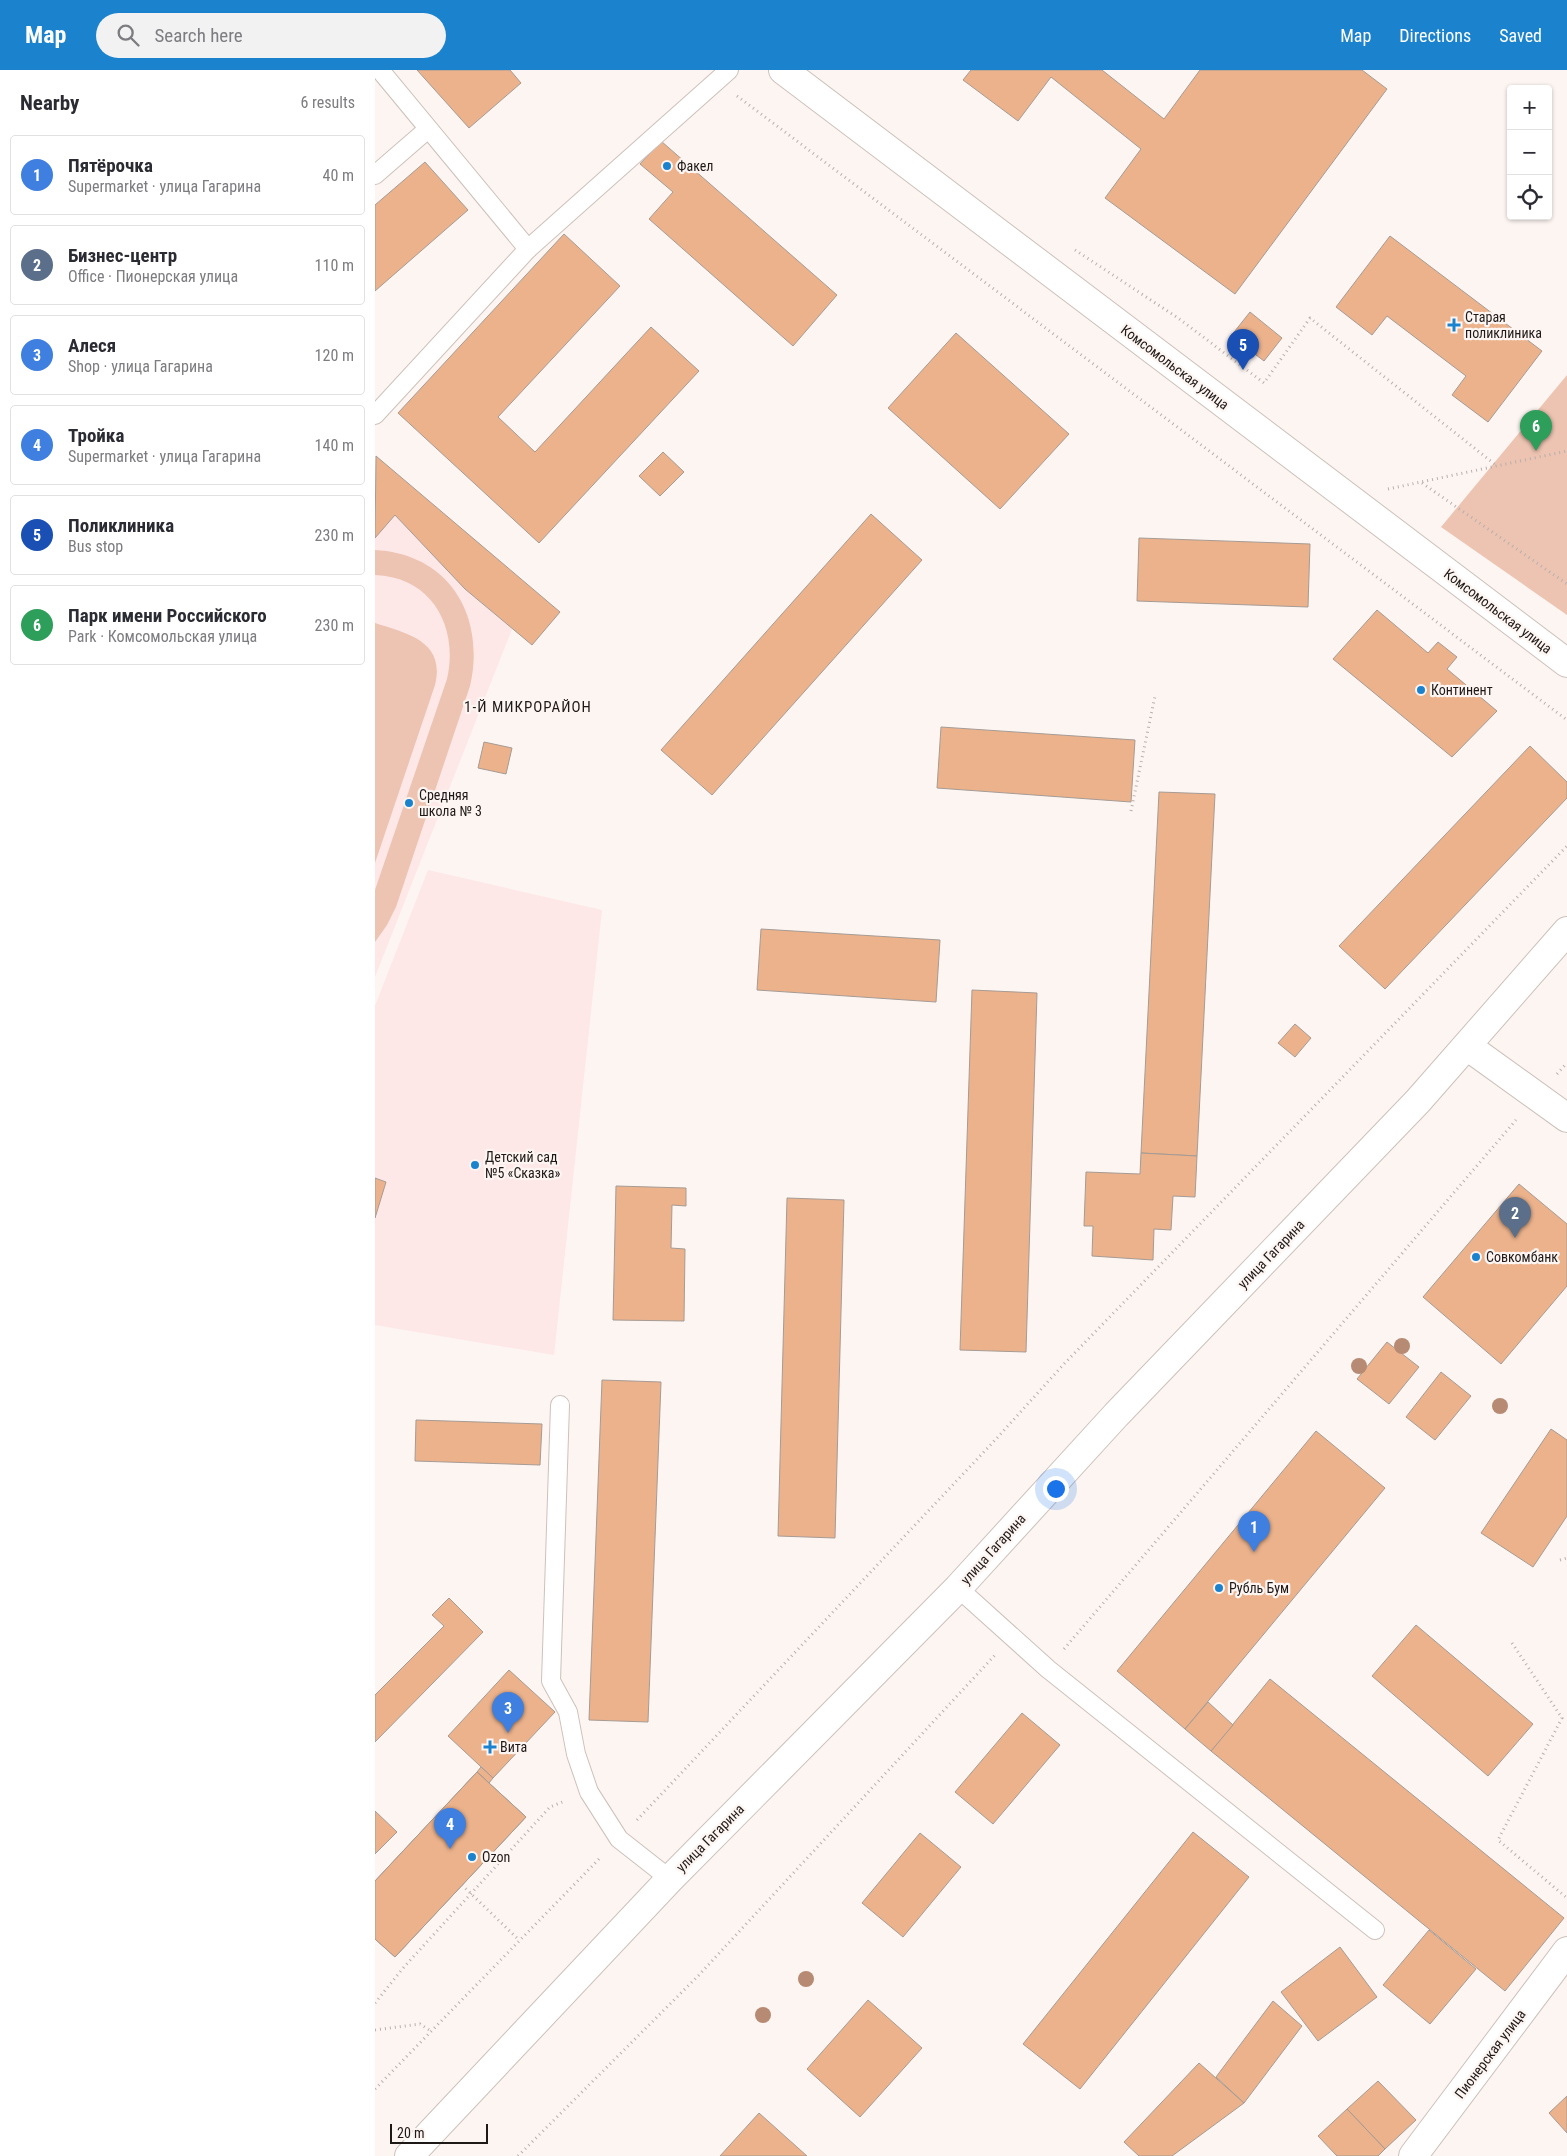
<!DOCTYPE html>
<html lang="en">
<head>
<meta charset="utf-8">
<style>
	:root { --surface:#fff; --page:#f2f2f3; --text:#2b2b33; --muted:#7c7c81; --line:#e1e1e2; --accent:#1b83ce }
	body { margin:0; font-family:"Roboto Condensed",sans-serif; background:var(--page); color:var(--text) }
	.controls { position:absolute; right:15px; top:15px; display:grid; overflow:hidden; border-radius:5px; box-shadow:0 1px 4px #0004 }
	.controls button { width:45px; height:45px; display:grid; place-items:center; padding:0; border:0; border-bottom:1px solid var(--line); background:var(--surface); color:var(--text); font:25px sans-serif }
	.scale { position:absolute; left:15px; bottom:12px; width:98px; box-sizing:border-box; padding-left:5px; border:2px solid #1e1917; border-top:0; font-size:14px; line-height:18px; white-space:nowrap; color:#1e1917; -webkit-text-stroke:4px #fdf5f2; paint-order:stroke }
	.you { position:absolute; left:680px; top:1418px; width:18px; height:18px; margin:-12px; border:4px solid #fff; border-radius:50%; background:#1a73e8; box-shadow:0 0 0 8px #1a73e833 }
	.badge { display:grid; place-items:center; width:32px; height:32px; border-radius:50%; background:var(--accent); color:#fff; font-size:16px; font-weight:700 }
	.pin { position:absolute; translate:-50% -41px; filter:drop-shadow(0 1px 2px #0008) }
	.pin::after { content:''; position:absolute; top:26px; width:18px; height:15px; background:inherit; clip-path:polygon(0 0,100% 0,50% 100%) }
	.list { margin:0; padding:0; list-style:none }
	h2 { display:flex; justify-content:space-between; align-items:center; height:65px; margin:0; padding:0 20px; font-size:21px }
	h2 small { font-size:16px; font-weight:400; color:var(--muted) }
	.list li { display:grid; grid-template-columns:32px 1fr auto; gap:15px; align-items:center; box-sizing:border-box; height:80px; margin:0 10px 10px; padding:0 10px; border:1px solid var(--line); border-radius:5px }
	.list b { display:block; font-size:19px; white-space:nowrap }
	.list p { margin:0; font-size:16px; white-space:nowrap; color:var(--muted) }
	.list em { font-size:16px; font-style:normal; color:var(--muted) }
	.icon { flex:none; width:28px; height:28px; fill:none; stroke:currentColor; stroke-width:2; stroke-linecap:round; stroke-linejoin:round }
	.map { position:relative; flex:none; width:1192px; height:2086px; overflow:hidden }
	header { display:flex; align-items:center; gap:30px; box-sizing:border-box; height:70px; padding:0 25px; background:var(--accent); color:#fff }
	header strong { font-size:24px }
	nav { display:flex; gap:28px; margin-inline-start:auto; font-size:18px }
	.search { width:350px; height:45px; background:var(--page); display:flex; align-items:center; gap:12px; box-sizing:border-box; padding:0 18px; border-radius:28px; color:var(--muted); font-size:19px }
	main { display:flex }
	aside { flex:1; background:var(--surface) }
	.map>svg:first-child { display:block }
	.education { fill:#fde7e7 }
	.green { fill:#edc3b2 }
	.building { fill:#ebb28c; stroke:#a69b94 }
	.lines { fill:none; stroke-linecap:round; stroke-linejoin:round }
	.service-casing { stroke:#cdc1bb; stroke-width:20 }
	.minor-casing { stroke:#cdc1bb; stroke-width:30 }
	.tertiary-casing { stroke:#cdc1bb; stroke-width:30 }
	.secondary-casing { stroke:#cdc1bb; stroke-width:30 }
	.path { stroke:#b7b0ad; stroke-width:3; stroke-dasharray:1 4; stroke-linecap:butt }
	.service { stroke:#fff; stroke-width:18 }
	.minor { stroke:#fff; stroke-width:28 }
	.tertiary { stroke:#fff; stroke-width:28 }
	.secondary { stroke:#fff; stroke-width:28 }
	.tree { fill:#b78a73 }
	.poi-dot { fill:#1b83ce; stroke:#fdf5f2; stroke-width:2 }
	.labels { text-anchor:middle; stroke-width:4.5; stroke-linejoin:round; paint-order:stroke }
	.poi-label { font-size:14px; fill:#1e1917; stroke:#fdf5f2; text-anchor:start }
	.street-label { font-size:14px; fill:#1e1917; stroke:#fdf5f2 }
	.neighbourhood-label { font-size:15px; letter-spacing:1px; fill:#1e1917; stroke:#fdf5f2 }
</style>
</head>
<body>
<header>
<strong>Map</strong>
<div class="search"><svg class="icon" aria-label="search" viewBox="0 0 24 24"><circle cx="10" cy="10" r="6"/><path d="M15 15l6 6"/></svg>Search here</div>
<nav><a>Map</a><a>Directions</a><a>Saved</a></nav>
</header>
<main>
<aside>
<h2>Nearby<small>6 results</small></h2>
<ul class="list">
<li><span class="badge" style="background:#3f7fe0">1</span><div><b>Пятёрочка</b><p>Supermarket · улица Гагарина</p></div><em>40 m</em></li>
<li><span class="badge" style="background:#5c6f8a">2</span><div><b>Бизнес-центр</b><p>Office · Пионерская улица</p></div><em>110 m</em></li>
<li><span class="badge" style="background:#3f7fe0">3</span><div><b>Алеся</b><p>Shop · улица Гагарина</p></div><em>120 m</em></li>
<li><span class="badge" style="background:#3f7fe0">4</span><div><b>Тройка</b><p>Supermarket · улица Гагарина</p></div><em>140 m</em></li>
<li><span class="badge" style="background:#1a4fb4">5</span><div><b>Поликлиника</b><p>Bus stop</p></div><em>230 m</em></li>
<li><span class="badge" style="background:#2e9e5b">6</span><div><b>Парк имени Российского</b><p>Park · Комсомольская улица</p></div><em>230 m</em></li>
</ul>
</aside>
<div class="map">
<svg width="1192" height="2086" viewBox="0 0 1192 2086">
	<rect width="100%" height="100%" fill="#fdf5f2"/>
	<!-- education -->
	<g class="education">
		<polygon points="20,445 90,519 137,559 0,907 0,468"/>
		<polygon points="53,800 227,840 179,1285 0,1255 0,936"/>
	</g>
	<!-- green -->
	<g class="green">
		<polygon points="1192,305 1192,545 1066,457"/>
		<path d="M0,480C75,484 111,547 95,616L21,837L12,855L0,872V820L72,609C84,557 57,507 0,505Z"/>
		<path d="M0,553C31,563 71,571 60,615L0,793Z"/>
	</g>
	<!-- building -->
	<g class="building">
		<polygon points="42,0 135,0 146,13 94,58"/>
		<polygon points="596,0 727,0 789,49 825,0 987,0 1012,19 860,224 730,128 766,79 676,7 643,51 588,10"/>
		<polygon points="286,71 462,225 418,276 274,149 298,122 265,94"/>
		<polygon points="50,92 93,140 0,221 0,135"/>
		<polygon points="189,164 245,216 123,347 160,382 276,257 324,301 164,473 23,343"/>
		<polygon points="1015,166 1167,281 1113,352 1077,325 1091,306 1012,246 997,265 961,237"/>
		<polygon points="875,242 907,268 889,291 856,266"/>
		<polygon points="581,263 694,364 625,439 513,338"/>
		<polygon points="288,382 309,402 285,426 264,406"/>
		<polygon points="1,386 185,542 157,575 90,519 20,445 0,468"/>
		<polygon points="496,444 547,490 337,725 286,680"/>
		<polygon points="764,468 935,474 933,537 762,531"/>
		<polygon points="1002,540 1053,583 1063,572 1082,587 1072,599 1122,641 1077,687 958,589"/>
		<polygon points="566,657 760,670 756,732 562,718"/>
		<polygon points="109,672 137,678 131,704 103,698"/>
		<polygon points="1155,676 1192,712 1192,728 1010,919 964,876"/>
		<polygon points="784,722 840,724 822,1086 766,1083"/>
		<polygon points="386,859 565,870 561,932 382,920"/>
		<polygon points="597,920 662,923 651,1282 585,1280"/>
		<polygon points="920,954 936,968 920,987 903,973"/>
		<polygon points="766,1083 822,1086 820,1127 798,1126 796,1160 779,1159 778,1190 717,1186 718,1156 709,1156 711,1102 765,1104"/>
		<polygon points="0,1108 11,1112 0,1148"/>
		<polygon points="1144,1114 1192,1154 1192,1216 1126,1294 1048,1227"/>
		<polygon points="241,1116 311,1118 311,1136 297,1135 296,1178 310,1179 309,1251 238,1250"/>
		<polygon points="412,1128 469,1130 460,1468 403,1466"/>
		<polygon points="1012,1272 1044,1297 1014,1334 982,1309"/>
		<polygon points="1066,1302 1096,1326 1060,1370 1031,1347"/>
		<polygon points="227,1310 286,1312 273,1652 214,1650"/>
		<polygon points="41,1350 167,1354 165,1395 40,1391"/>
		<polygon points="1176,1359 1192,1370 1192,1446 1158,1497 1106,1463"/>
		<polygon points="941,1361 1010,1418 810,1659 742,1601"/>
		<polygon points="74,1528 108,1562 0,1672 0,1625 69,1556 57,1545"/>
		<polygon points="1041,1555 1158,1654 1113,1706 997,1606"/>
		<polygon points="134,1600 180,1642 118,1708 73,1666"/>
		<polygon points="895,1609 1189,1848 1130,1921 836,1681"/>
		<polygon points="833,1632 858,1655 836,1681 810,1659"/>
		<polygon points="647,1643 685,1675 618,1754 580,1722"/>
		<polygon points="106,1697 118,1708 114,1713 102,1702"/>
		<polygon points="102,1702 151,1747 20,1887 0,1869 0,1811"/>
		<polygon points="102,1702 151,1747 20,1887 0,1869 0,1811"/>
		<polygon points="0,1741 22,1762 0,1784"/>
		<polygon points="818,1762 874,1807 705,2019 648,1974"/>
		<polygon points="545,1763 586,1797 528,1867 487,1833"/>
		<polygon points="1054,1860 1101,1899 1055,1954 1008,1915"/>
		<polygon points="965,1877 1002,1927 943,1971 906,1922"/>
		<polygon points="493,1930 547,1978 485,2047 432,1999"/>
		<polygon points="898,1931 927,1956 869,2033 841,2007"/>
		<polygon points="824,1993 869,2033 797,2086 764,2086 749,2072"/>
		<polygon points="1003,2011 1041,2050 1010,2079 972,2039"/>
		<polygon points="1192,2026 1192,2063 1174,2043"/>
		<polygon points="972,2039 1010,2079 1003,2086 962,2086 943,2066"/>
		<polygon points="384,2043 432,2086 345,2086"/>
	</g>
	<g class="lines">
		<defs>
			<g id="service">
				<polyline points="5,0 153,179"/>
				<polyline points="0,105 53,59"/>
				<polyline points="0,345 153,179 354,0"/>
				<polyline points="185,1335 176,1611 193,1642 201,1684 214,1722 244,1769 295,1809"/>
				<polyline points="583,1518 673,1599 1000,1860"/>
			</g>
			<g id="minor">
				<polyline points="1092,976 1192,1048"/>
				<polyline points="1038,2086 1192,1881"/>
			</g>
			<polyline id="tertiary" points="408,0 1192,593"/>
			<polyline id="secondary" points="34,2086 295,1809 583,1518 741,1345 1043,1031 1192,861"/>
		</defs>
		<!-- service casing -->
		<use href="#service" class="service-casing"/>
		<!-- minor casing -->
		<use href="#minor" class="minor-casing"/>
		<!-- tertiary casing -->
		<use href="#tertiary" class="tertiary-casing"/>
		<!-- secondary casing -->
		<use href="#secondary" class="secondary-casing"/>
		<!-- path -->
		<g class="path">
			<polyline points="362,26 1192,650"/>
			<polyline points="700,180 803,248 889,313 935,248 1122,396"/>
			<polyline points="1047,413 1192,514"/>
			<polyline points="1013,419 1192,381"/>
			<polyline points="756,741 780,626"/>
			<polyline points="1182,1004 1192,993"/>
			<polyline points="1185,1490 1192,1488"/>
			<polyline points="1137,1573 1187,1648 1123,1770 1192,1828"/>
			<polyline points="689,1579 1141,1050"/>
			<polyline points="262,1750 622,1368 688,1295 1192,776"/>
			<polyline points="87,1815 144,1870"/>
			<polyline points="0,1933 29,1897 175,1737 190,1731"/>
			<polyline points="0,1960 45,1954 56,1961"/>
			<polyline points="0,2019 226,1787"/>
			<polyline points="143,2086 324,1905 620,1585"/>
		</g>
		<!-- service -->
		<use href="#service" class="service"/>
		<!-- minor -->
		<use href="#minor" class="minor"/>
		<!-- tertiary -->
		<use href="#tertiary" class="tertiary"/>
		<!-- secondary -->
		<use href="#secondary" class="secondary"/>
	</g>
	<!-- trees -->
	<g class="tree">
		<circle cx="1027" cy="1276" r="8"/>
		<circle cx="984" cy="1296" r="8"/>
		<circle cx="1125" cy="1336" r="8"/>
		<circle cx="431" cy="1909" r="8"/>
		<circle cx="388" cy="1945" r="8"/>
	</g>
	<!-- markers -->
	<g class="poi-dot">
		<circle cx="292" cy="96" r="5"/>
		<path d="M1076.5 247.5h5v5h5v5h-5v5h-5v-5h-5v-5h5z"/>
		<circle cx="1046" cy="620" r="5"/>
		<circle cx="34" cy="733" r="5"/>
		<circle cx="100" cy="1095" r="5"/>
		<circle cx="1101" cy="1187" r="5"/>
		<circle cx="844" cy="1518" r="5"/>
		<path d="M112.5 1669.5h5v5h5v5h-5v5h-5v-5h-5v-5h5z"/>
		<circle cx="97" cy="1787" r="5"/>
	</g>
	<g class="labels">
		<!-- poi labels -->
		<g class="poi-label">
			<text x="302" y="101">Факел</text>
			<text x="1090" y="252">Старая<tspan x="1090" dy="16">поликлиника</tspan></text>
			<text x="1056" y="625">Континент</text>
			<text x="44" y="730">Средняя<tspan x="44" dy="16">школа № 3</tspan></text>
			<text x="110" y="1092">Детский сад<tspan x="110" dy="16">№5 «Сказка»</tspan></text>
			<text x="1111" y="1192">Совкомбанк</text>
			<text x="854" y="1523">Рубль Бум</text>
			<text x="125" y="1682">Вита</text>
			<text x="107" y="1792">Ozon</text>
		</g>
		<!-- street labels -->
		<g class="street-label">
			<text transform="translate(800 297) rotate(37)" y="5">Комсомольская улица</text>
			<text transform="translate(1123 541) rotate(37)" y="5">Комсомольская улица</text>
			<text transform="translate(896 1184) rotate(-46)" y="5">улица Гагарина</text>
			<text transform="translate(618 1479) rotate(-48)" y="5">улица Гагарина</text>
			<text transform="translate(335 1768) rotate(-45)" y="5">улица Гагарина</text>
			<text transform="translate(1115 1984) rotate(-53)" y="5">Пионерская улица</text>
		</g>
		<!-- neighbourhood labels -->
		<g class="neighbourhood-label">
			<text x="153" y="642">1-Й МИКРОРАЙОН</text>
		</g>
	</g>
</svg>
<div class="controls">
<button>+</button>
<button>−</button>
<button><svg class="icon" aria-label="locate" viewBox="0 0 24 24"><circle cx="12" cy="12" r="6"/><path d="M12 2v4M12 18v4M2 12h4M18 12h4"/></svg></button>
</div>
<div class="scale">20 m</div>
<div class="you"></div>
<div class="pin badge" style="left:879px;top:1482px;background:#3f7fe0">1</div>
<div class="pin badge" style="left:1140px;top:1168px;background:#5c6f8a">2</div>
<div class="pin badge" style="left:133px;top:1663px;background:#3f7fe0">3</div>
<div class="pin badge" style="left:75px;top:1779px;background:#3f7fe0">4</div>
<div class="pin badge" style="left:868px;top:300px;background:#1a4fb4">5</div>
<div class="pin badge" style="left:1161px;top:381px;background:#2e9e5b">6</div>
</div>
</main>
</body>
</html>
